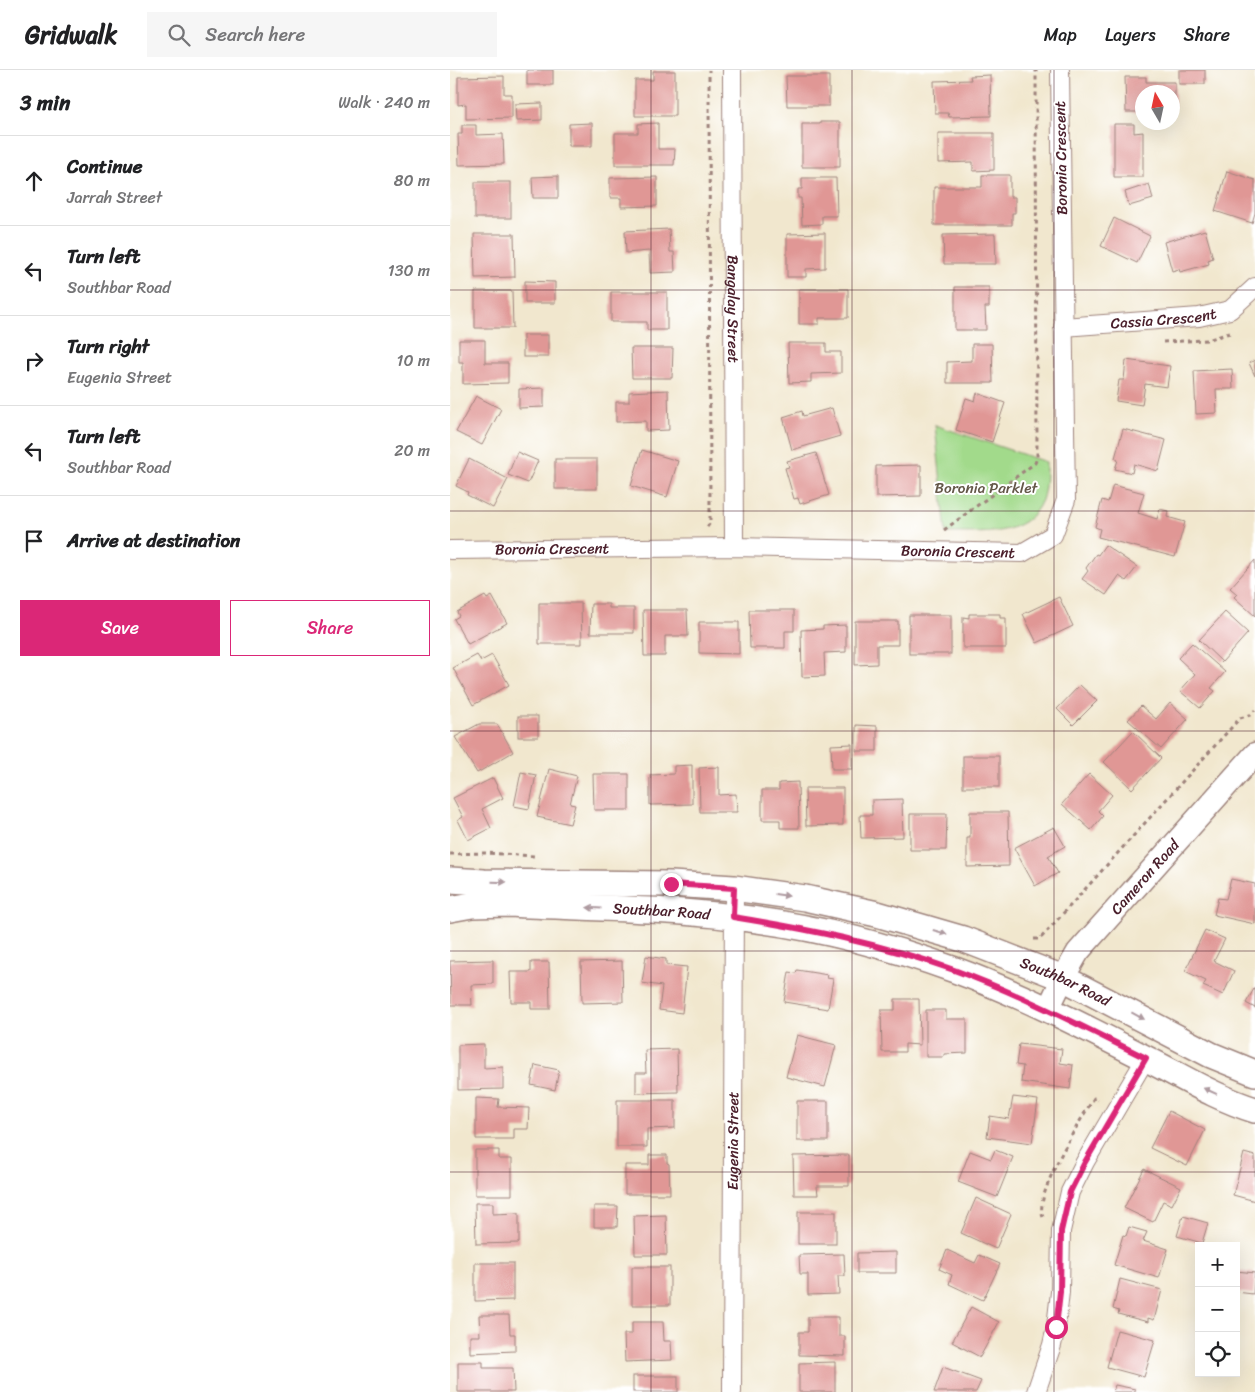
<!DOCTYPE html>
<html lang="en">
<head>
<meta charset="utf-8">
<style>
	:root { --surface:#fff; --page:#f6f6f6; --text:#202124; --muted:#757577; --line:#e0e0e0; --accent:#db2777 }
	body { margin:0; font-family:Sriracha,sans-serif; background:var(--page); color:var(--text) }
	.controls { position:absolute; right:15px; bottom:15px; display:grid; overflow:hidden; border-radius:0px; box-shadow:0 5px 20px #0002 }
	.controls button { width:45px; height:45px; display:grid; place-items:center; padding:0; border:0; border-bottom:1px solid var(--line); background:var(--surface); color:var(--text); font:25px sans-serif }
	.compass { position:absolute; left:685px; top:15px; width:45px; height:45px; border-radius:50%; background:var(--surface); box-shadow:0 5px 20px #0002; rotate:351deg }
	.stop { position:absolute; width:15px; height:15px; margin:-11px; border:4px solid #db2777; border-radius:50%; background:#fff }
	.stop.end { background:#db2777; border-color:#fff; box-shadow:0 1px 5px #0008 }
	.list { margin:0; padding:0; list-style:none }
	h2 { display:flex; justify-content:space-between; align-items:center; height:65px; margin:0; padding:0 20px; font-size:21px }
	h2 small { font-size:16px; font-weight:400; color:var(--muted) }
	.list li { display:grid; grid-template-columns:32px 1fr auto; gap:15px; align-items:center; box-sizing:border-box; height:90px; padding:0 20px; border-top:1px solid var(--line) }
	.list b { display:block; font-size:19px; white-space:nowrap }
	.list p { margin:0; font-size:16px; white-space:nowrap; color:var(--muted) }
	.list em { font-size:16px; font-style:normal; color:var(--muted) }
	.actions { display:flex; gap:10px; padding:15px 20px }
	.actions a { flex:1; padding:11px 0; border:1px solid var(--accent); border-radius:0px; text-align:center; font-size:18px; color:var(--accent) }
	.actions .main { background:var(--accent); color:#fff }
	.icon { flex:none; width:28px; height:28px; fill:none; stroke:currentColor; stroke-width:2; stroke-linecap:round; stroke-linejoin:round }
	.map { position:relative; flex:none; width:805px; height:1322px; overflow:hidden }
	header { display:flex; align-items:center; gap:30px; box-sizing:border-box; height:70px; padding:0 25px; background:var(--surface); border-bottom:1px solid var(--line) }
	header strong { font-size:24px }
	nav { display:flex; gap:28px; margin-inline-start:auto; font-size:18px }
	.search { width:350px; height:45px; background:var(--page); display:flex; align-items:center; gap:12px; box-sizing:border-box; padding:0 18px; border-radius:0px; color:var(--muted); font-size:19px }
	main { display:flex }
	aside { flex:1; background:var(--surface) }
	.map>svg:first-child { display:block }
	.green { fill:#a2da8b; stroke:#767c5b }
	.building { fill:#e09795 }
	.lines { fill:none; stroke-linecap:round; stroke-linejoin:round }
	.minor-casing { stroke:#9e837c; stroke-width:20 }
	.tertiary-casing { stroke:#9e837c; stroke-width:25 }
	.secondary-casing { stroke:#9e837c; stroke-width:28 }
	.path { stroke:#9e837c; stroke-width:3; stroke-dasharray:4 4; stroke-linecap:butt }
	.minor { stroke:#fff; stroke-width:18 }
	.tertiary { stroke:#fff; stroke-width:22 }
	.secondary { stroke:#fff; stroke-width:25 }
	.oneway { fill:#ae9aa0 }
	.route { stroke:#db2777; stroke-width:6 }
	.grid { fill:none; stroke:#4a1f2b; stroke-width:1; stroke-opacity:0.55 }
	.labels { text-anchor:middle; stroke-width:4; stroke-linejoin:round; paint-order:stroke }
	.street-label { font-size:15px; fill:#4a1f2b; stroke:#fff }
	.park-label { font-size:15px; fill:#645748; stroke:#fff }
</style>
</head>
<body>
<header>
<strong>Gridwalk</strong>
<div class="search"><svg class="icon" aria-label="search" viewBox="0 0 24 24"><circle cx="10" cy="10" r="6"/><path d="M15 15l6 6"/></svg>Search here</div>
<nav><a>Map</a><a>Layers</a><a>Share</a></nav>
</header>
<main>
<aside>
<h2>3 min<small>Walk · 240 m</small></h2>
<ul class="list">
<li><svg class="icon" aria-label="ahead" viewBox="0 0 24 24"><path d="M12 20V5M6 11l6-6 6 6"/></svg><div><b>Continue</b><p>Jarrah Street</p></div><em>80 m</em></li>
<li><svg class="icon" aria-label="left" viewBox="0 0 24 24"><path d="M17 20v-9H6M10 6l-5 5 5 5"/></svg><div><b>Turn left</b><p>Southbar Road</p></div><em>130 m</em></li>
<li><svg class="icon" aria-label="right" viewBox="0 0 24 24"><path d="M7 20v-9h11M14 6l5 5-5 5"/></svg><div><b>Turn right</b><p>Eugenia Street</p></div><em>10 m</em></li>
<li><svg class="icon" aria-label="left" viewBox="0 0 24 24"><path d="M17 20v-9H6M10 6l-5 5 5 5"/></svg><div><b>Turn left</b><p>Southbar Road</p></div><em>20 m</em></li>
<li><svg class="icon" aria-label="arrive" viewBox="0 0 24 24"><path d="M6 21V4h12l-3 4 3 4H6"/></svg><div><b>Arrive at destination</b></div></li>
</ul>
<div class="actions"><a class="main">Save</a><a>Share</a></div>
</aside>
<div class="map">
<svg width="805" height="1322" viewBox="0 0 805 1322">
	<rect width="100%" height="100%" fill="#fff"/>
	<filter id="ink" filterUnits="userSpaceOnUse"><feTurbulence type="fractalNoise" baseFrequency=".02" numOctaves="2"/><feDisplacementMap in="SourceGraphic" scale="10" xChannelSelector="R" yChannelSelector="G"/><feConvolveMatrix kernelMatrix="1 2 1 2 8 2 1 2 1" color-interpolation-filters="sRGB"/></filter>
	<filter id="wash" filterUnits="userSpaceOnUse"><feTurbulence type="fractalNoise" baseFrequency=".0096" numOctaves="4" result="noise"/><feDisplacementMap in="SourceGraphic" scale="20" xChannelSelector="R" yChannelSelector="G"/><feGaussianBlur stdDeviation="1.12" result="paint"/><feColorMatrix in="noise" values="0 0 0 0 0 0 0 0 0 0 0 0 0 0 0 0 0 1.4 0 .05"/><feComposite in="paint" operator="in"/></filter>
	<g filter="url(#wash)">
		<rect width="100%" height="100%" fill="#f1e7ce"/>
		<!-- green -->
		<path class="green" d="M485,355L596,392C596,405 596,418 592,430C576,469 529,462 496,463Z"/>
		<g id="blocks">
			<!-- building -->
			<g class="building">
				<rect x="77" y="0" width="26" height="15"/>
				<rect x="729" y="0" width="26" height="14"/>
				<polygon points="203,1 225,1 225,46 185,46 185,10 203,10"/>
				<polygon points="540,5 541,46 499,47 498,43 485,43 484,11 521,10 520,6"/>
				<polygon points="54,6 54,24 62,24 62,48 16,49 16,34 8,35 8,7"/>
				<polygon points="336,6 379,6 379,36 337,36"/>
				<polygon points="675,7 696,7 696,12 725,12 725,41 722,41 722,22 692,22 692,42 676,42"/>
				<polygon points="92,33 92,50 66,51 65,34"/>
				<polygon points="370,52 390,52 390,97 352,97 352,54 370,54"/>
				<polygon points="142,53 142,76 119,76 119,54"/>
				<polygon points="208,53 208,79 225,79 224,95 165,95 165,63 188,63 188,54"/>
				<polygon points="664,54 684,54 684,63 693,62 693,107 664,107"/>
				<polygon points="12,55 26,55 26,65 53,64 54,94 9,95 8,64 12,64"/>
				<polygon points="488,63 544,63 544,100 523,101 523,92 488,93"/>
				<polygon points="777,101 805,110 805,143 802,153 765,141"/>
				<polygon points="532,105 560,105 560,127 565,127 565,143 562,143 562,155 484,155 484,117 532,117"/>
				<polygon points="108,106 108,128 83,128 82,107"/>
				<polygon points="207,107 207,136 171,137 171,128 160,128 160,108"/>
				<polygon points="352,108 386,108 387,146 372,146 372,154 352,155 351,128 348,128 348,119 352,119"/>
				<rect x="25" y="112" width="36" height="36"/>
				<polygon points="699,114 703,129 679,136 675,122"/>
				<polygon points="664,148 700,166 687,193 651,176"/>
				<polygon points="219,159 220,182 224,182 225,202 200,203 199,181 176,183 175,161"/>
				<polygon points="755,160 763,188 758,190 759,194 730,202 729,199 722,201 714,172"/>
				<polygon points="375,163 375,198 356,199 356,207 337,207 337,164"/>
				<polygon points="24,164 64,164 65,207 25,208"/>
				<polygon points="545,164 546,194 494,194 493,165"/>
				<polygon points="75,211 105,212 105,233 75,233"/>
				<polygon points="505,217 539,217 539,237 535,237 536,260 505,260"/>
				<polygon points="349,219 398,219 398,248 369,248 369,254 349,254"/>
				<polygon points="25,221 62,221 63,258 25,258"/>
				<polygon points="161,222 217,222 217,260 197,260 197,252 161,252"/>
				<rect x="73" y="265" width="25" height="22"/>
				<polygon points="9,270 35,270 35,293 58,293 58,313 13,314 13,292 9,292"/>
				<polygon points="338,273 376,273 376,282 391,282 391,303 361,304 361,312 339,313"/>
				<polygon points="522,274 542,274 543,313 497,313 497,292 522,291"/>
				<polygon points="181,278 223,278 222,308 182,308"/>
				<polygon points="676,290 720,296 717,317 695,314 692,335 666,331 669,310 674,310"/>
				<polygon points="805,290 805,306 799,293"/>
				<polygon points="782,299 783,319 766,319 767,343 746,344 744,301"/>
				<polygon points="94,318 94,337 69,338 69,319"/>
				<polygon points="218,320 219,360 196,361 196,351 166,352 166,332 179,332 179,322"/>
				<polygon points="527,323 555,333 542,372 506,360 516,328 525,331"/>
				<polygon points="26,326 51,339 32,375 6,362"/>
				<polygon points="382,338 390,366 342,380 333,347 352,341 353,346"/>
				<polygon points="673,359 716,370 708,401 684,394 682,403 665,399 668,390 665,388"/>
				<polygon points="192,380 228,391 217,427 181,416"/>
				<polygon points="67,382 88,391 78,413 58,405"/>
				<polygon points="366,383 379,425 350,434 348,428 344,429 335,398 339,397 337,391"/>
				<polygon points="19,389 58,409 43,438 17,425 18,422 6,416"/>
				<rect x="105" y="389" width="42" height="30"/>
				<polygon points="471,395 471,426 426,427 426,396"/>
				<polygon points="663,415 694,423 688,443 707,449 710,439 718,441 717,447 735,452 725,487 648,467 650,459 645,457 652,430 658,432"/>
				<polygon points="655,475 687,497 676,511 669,506 656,525 632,509 638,501 636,498 646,484 648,485"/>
				<polygon points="805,490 805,546 784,527 787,524 780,518"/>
				<polygon points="35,526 37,529 42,526 57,553 18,574 4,549 9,546 7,542"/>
				<polygon points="609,527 623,556 587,573 573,544"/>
				<polygon points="89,533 131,533 132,574 89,574"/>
				<polygon points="141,534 159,534 159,538 184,538 184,563 140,563"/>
				<polygon points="193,540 237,540 238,566 215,566 215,586 194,586"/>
				<polygon points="299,540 344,540 344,561 335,561 335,578 300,578"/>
				<polygon points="775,542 798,563 772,592 749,570"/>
				<polygon points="519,544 550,544 550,548 556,548 556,578 513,578 513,547 519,548"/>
				<rect x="459" y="545" width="42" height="39"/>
				<polygon points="405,551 448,551 448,575 427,575 427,594 405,595"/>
				<polygon points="249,552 289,552 289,584 249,583"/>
				<polygon points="396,555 396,582 374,583 375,606 352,607 351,560 373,559 373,556"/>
				<polygon points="742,573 775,602 761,618 765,621 750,638 730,621 745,604 728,588"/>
				<polygon points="27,585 31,591 42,585 59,615 23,635 3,598"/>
				<polygon points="630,615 647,631 623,655 607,639"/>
				<polygon points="720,633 738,649 711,679 678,650 691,636 706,649"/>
				<rect x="68" y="646" width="20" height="21"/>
				<polygon points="29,654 47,654 63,682 27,703 5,667"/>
				<polygon points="406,655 427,656 427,681 406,681"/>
				<polygon points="683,661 711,688 682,719 654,692"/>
				<polygon points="402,674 402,699 382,699 381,675"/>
				<rect x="513" y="686" width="36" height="31"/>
				<polygon points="242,695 242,734 200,735 200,705 224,704 224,696"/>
				<polygon points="269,697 269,725 286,724 287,742 250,742 249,698"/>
				<polygon points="99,699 127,706 120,734 125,735 120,754 87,747"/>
				<polygon points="71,702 86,705 79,739 64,736"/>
				<polygon points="143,704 179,704 179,740 144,740"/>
				<polygon points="639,704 662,725 648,741 653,746 641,760 612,734"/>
				<polygon points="43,708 53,728 32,739 41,758 18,770 8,750 13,747 3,728"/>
				<polygon points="348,712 349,758 330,758 330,750 312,750 312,720 329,720 329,713"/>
				<polygon points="355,718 393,718 393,755 356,756"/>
				<polygon points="452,729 453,767 411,768 410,745 422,745 422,730"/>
				<polygon points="520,742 558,742 559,796 517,797 517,768 520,768"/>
				<polygon points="460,744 497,744 496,780 460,780"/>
				<polygon points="604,757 615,776 598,786 608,803 585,816 564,778"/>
				<polygon points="781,809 805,814 805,854 764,845 768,828 776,829"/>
				<polygon points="755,860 775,869 764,891 784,901 773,925 753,916 756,911 735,901"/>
				<polygon points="196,886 216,889 216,895 237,897 232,943 209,940 212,916 192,913"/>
				<polygon points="43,890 43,914 21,915 22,935 1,935 0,891"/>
				<polygon points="172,891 173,932 132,933 131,892"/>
				<polygon points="81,892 99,892 100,939 81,939 81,932 61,932 60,902 81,902"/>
				<polygon points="347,900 378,905 377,908 383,909 378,939 334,932 339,902 346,903"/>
				<polygon points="805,917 805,938 796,933"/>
				<polygon points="445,929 469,929 470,975 455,974 455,982 432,982 431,940 445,940"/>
				<polygon points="476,940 496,940 496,949 517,949 517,983 494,984 494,987 476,987"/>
				<polygon points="347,965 386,975 375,1017 336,1007"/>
				<polygon points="34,974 34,998 53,997 53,1019 8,1020 8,975"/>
				<polygon points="569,974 612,979 610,993 623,995 620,1019 571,1012 573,996 566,995"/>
				<polygon points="227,979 228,1022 186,1023 186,1003 196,1003 195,980"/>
				<polygon points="85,995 109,1000 105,1020 81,1015"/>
				<polygon points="563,1027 588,1030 582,1073 537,1067 540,1046 559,1049"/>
				<polygon points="26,1028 49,1029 48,1037 79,1038 78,1059 64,1059 64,1069 26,1069"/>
				<polygon points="167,1030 225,1030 225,1058 197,1059 197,1077 167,1077"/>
				<rect x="347" y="1031" width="31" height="40"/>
				<polygon points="719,1041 755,1060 737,1096 700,1078"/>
				<polygon points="25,1080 49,1080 49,1089 62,1089 62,1125 25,1125"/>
				<polygon points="545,1080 563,1087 547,1127 508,1112 520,1081 541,1089"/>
				<polygon points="794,1083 805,1086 805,1131 783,1125"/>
				<polygon points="199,1085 217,1085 217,1093 219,1094 220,1124 175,1124 175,1095 199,1095"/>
				<polygon points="399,1085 399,1116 367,1116 368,1125 344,1125 343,1086"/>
				<polygon points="694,1099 731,1117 722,1135 713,1131 703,1152 674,1138"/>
				<polygon points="526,1128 561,1144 546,1179 511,1163"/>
				<polygon points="25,1133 43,1133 43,1144 69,1143 69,1173 26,1174"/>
				<polygon points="144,1136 168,1136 167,1157 144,1157"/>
				<rect x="348" y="1142" width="38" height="32"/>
				<polygon points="216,1145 217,1185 185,1185 184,1146"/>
				<polygon points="733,1146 758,1153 752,1173 727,1166"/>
				<polygon points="679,1157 697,1162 693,1171 718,1179 709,1208 664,1195 673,1165 676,1166"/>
				<polygon points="497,1180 525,1193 529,1185 550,1194 533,1230 499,1214 502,1205 489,1199"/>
				<polygon points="446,1182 446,1203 407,1203 407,1183"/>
				<polygon points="394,1184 395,1206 388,1206 389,1224 358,1225 358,1204 350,1204 349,1185"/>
				<polygon points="25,1193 63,1193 63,1230 25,1231"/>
				<rect x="182" y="1197" width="38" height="38"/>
				<polygon points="786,1201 805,1203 803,1224 786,1222"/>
				<polygon points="670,1209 712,1220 704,1250 698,1248 698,1252 668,1244 669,1241 663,1239"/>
				<polygon points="521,1237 549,1252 530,1287 502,1272"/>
				<polygon points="29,1245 59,1245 60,1264 65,1264 65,1281 20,1283 20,1266 30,1266"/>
				<polygon points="358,1247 389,1247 389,1266 395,1266 395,1286 349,1285 349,1262 358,1262"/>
				<polygon points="182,1252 213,1252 214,1271 221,1271 222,1290 175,1292 174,1264 182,1264"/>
				<polygon points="667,1260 705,1270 694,1307 657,1297"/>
				<polygon points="8,1292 33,1292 33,1298 63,1298 64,1322 8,1322"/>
				<polygon points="385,1292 385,1322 349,1322 349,1293"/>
				<polygon points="493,1297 531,1311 526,1322 484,1322"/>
				<rect x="183" y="1306" width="45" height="16"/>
				<polygon points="665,1315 685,1319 685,1322 663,1322"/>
			</g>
		</g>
	</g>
	<g filter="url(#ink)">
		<use href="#blocks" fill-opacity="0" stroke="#9e837c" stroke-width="1"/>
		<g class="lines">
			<defs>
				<g id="minor">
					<path id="s1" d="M282,0L284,477"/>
					<path id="s2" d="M613,257L749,247L780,240L805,217"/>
					<path id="s3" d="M0,480L284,477L572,483L603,465L616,430L610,0"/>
					<path id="s4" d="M282,1322L284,818"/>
					<polyline points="586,1322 602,1275 606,1257 610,1222 611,1161 620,1122 635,1092 696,988"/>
				</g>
				<g id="tertiary">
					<path id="s5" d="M598,939L613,908L628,882L805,684"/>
				</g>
				<g id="secondary">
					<path id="s6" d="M0,810L34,812L221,814L284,818L355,828L427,844L513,869L613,908L761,985L805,1003"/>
					<path id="s7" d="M0,839L22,835L58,834C133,838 209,838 283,847C358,855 434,874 505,900C570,924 633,956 695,988C731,1006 766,1028 805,1040"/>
				</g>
			</defs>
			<!-- minor casing -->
			<use href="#minor" class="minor-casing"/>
			<!-- tertiary casing -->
			<use href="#tertiary" class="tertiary-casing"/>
			<!-- secondary casing -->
			<use href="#secondary" class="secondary-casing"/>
			<!-- path -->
			<g class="path">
				<polyline points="713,272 757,270 783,262"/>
				<polyline points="257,457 260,453 259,0"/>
				<polyline points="494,460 585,393 587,388 586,0"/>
				<polyline points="0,784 34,783 86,786"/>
				<polyline points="584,869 590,869 790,648 800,645 805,640"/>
				<path d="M593,1147C583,1125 631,1049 644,1028L648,1030"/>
			</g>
			<!-- minor -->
			<use href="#minor" class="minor"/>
			<!-- tertiary -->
			<use href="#tertiary" class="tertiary"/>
			<!-- secondary -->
			<use href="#secondary" class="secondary"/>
		</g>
		<!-- one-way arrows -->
		<defs><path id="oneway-solid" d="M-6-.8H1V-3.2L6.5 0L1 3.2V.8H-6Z" transform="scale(1.25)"/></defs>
		<g class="oneway">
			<use href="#oneway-solid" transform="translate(49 812) rotate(1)"/>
			<use href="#oneway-solid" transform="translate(332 825) rotate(8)"/>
			<use href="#oneway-solid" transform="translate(144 838) rotate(-177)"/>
			<use href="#oneway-solid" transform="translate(490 862) rotate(16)"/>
			<use href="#oneway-solid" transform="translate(688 946) rotate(28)"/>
			<use href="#oneway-solid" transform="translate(760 1021) rotate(-156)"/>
		</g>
	</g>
	<g class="lines" filter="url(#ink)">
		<!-- route -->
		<path class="route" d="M221,814L284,818L283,847C358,859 432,874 504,900C570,924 633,957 696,988L635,1092L620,1122L611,1161L610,1222L606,1257"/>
	</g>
	<!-- grid -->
	<path class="grid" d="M201,0V1322M402,0V1322M604,0V1322M0,220H805M0,441H805M0,661H805M0,881H805M0,1102H805"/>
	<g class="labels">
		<!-- street labels -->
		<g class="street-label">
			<text transform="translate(611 88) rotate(-91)" y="5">Boronia Crescent</text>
			<text dy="5" stroke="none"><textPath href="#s1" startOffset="239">Bangalay Street</textPath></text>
			<text dy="5" stroke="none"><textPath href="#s2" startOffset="101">Cassia Crescent</textPath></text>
			<text dy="5" stroke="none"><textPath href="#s3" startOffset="102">Boronia Crescent</textPath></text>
			<text dy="5" stroke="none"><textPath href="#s3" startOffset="508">Boronia Crescent</textPath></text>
			<text dy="5" stroke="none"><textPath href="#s5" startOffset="165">Cameron Road</textPath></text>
			<text dy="5" stroke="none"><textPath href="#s7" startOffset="212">Southbar Road</textPath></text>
			<text dy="5" stroke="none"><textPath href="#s6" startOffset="630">Southbar Road</textPath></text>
			<text dy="5" stroke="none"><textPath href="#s4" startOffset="251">Eugenia Street</textPath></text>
		</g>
		<!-- park labels -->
		<g class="park-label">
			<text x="536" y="423">Boronia Parklet</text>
		</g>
	</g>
</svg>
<div class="controls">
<button>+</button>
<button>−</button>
<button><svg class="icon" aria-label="locate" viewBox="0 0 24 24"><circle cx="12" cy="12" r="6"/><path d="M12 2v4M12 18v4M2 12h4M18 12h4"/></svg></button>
</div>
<svg class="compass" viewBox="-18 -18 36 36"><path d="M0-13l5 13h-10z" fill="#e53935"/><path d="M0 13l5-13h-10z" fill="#757577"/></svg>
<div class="stop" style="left:606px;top:1257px"></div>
<div class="stop end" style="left:221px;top:814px"></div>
</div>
</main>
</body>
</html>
